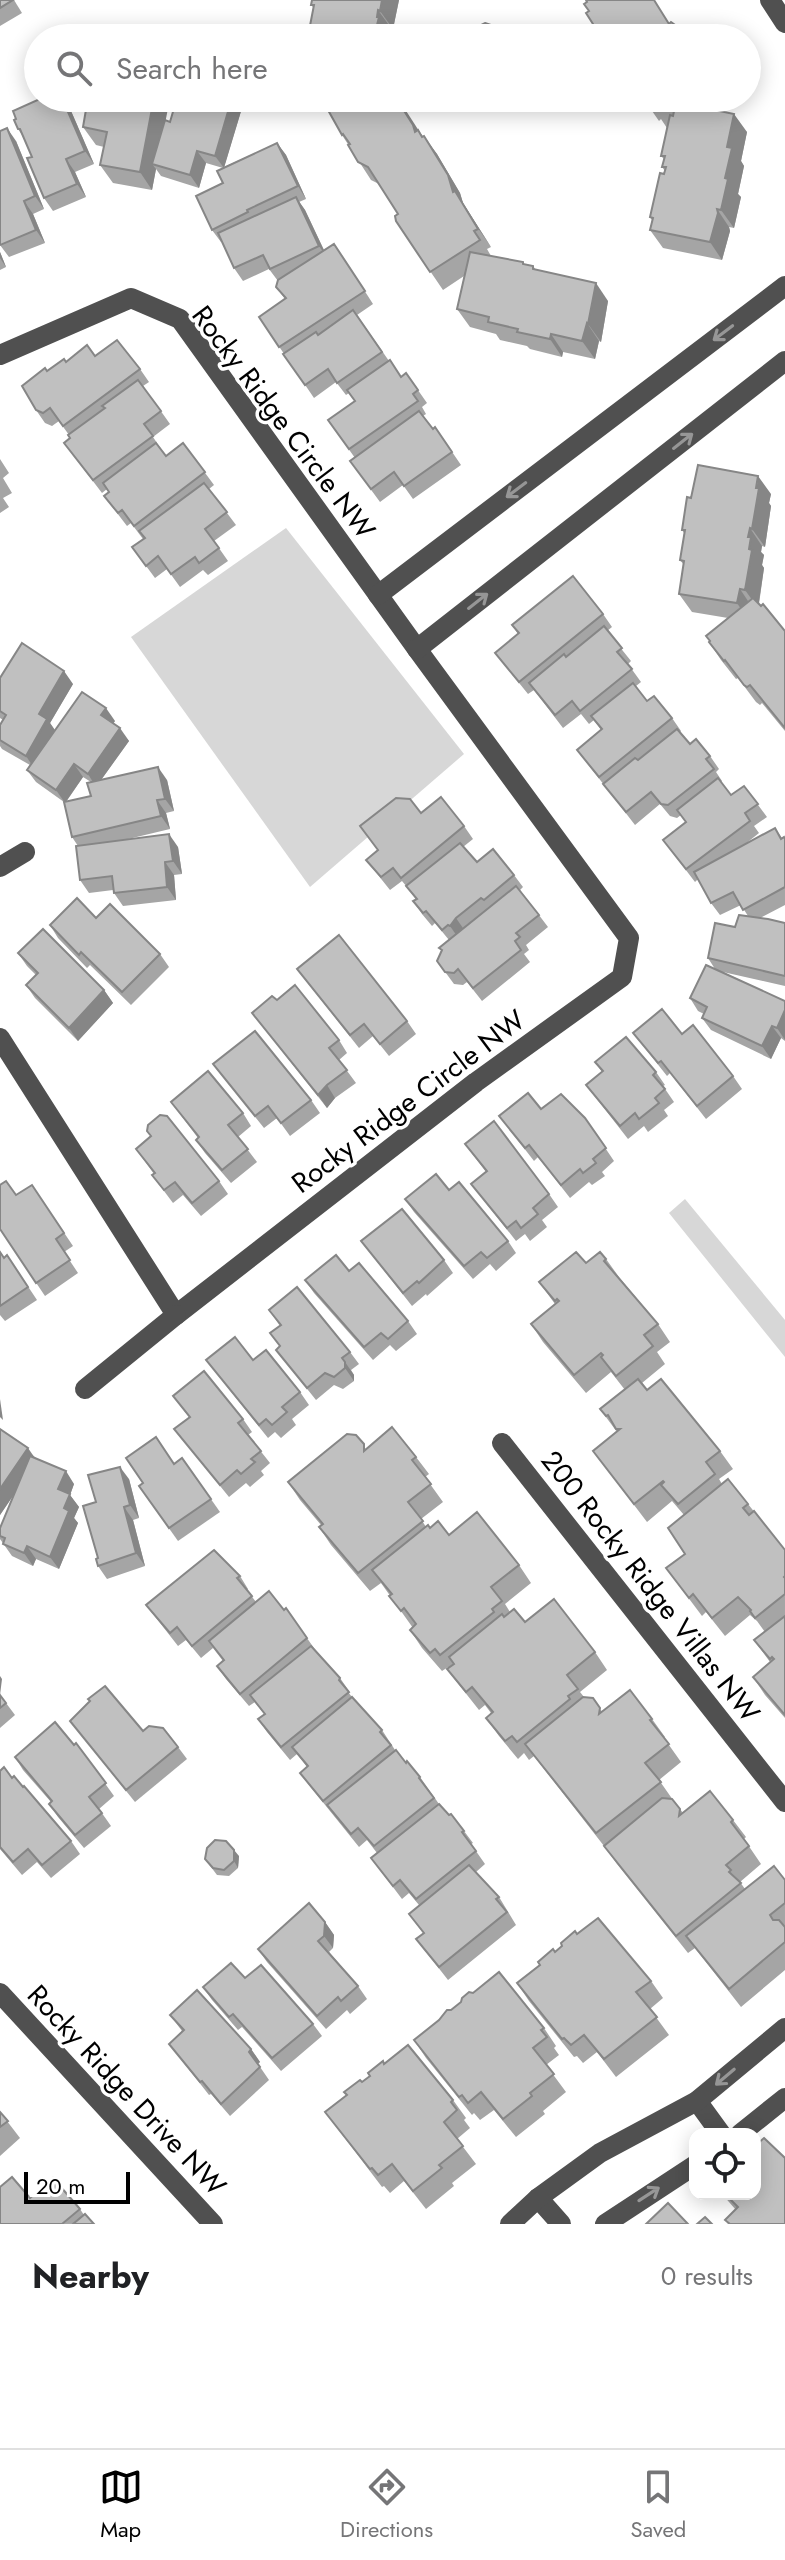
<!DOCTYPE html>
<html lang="en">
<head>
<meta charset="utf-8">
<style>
	:root { --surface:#fff; --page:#f6f6f6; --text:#202124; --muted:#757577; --line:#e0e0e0; --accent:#000 }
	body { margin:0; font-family:Jost,sans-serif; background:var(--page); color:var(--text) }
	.controls { position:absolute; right:24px; bottom:24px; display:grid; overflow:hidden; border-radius:16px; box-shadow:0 4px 20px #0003 }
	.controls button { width:72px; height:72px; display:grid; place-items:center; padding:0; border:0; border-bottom:2px solid var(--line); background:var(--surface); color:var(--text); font:40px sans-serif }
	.scale { position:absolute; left:24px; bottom:20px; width:106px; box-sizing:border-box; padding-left:8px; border:4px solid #000; border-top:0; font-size:22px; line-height:28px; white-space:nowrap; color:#000; -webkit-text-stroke:6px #fff; paint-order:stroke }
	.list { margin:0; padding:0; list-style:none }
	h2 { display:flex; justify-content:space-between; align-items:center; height:104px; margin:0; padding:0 32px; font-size:34px }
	h2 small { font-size:26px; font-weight:400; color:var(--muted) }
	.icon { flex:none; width:44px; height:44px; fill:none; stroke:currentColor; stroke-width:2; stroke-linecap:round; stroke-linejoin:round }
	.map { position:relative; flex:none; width:785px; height:2224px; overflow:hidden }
	.search { position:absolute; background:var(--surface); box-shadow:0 4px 20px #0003; left:24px; right:24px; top:24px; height:88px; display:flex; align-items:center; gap:20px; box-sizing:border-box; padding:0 28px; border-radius:44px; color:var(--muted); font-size:30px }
	.sheet { height:224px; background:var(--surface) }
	nav { display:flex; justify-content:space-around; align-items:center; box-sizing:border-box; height:112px; border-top:2px solid var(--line); background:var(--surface); font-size:22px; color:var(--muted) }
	nav a { display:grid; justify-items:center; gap:4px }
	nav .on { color:var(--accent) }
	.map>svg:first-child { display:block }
	.green { fill:#d7d7d7 }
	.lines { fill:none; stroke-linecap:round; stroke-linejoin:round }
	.minor { stroke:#505050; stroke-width:20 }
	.wall { fill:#a5a5a5; fill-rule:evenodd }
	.shaded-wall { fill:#868686 }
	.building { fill:#c0c0c0; stroke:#868686; stroke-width:2 }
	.oneway { stroke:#969696 }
	.labels { text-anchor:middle; stroke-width:7; stroke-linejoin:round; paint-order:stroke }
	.street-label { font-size:28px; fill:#000; stroke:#fff }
</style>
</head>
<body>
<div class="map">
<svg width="785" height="2224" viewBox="0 0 785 2224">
	<rect width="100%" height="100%" fill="#fff"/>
	<!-- green -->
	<g class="green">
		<polygon points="286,528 464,754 310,887 131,637"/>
		<polygon points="685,1199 785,1320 785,1357 669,1213"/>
	</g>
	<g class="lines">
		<!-- minor -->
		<g class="minor">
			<polyline points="770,0 785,23"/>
			<polyline points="0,355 131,298 180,319 417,649 629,938 622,977 476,1082 176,1315 0,1038"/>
			<polyline points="378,595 785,286"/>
			<polyline points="417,649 785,361"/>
			<polyline points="0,867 25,852"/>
			<polyline points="85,1389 176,1315"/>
			<polyline points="502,1443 785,1802"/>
			<polyline points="0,1993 213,2224"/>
			<polyline points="697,2101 721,2134"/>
			<polyline points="740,2134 785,2098"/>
			<polyline points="538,2198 561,2224"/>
			<polyline points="510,2224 538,2198 600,2153 697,2101 785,2028"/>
			<polyline points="605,2224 695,2165"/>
		</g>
	</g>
	<!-- wall -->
	<g class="wall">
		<polygon points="0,0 14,0 22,13 0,26"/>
		<polygon points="312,0 399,0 393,29 391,28 390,33 391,35 391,38 309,38 308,36 314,8 311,5"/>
		<polygon points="177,98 245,98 224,167 277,143 286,155 306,199 299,202 305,210 324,250 343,257 373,304 357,315 389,361 401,377 406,373 427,403 422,407 426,414 423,416 433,429 435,427 461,465 413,499 403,485 380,502 350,461 355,458 328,420 355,401 349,393 346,395 336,382 314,398 259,317 285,299 276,287 278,281 269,269 243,281 234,268 222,242 221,242 212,230 223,183 223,168 206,163 199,188 161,176 156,169 152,190 113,183 100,165 104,147 96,145 83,127 165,120 170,122"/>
		<polygon points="347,98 418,130 437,154 460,193 463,203 491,247 487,249 491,256 523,262 525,265 533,266 536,270 608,301 601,342 599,341 595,359 563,352 562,357 530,349 527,346 500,340 496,334 470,327 457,309 464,276 443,290 396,221 398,214 379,184 371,180 342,135"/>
		<polygon points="643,98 715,98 701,107 747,132 741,161 744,166 738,194 741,197 734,228 729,227 730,231 722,260 663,248 650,230 652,220 650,217 665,171 662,167 664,159 661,156 667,128 661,119 659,121"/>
		<polygon points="68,104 94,164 75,172 86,197 53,211 44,198 32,157 24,138 18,129"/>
		<polygon points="16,141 44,209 33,214 45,243 9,257 0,245"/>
		<polygon points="0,252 6,267 0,270"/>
		<polygon points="95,356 140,369 149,382 143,386 170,424 153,437 161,449 166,456 183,443 214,485 209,489 236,525 214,541 228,561 208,575 203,570 180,587 167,569 155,578 132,547 143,539 131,523 127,526 104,496 109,492 107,489 102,493 73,455 69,435 59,421 52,426 45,423 36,410 47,371 66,362"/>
		<polygon points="0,459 9,473 3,478 12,493 3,498 9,507 0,513"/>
		<polygon points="771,494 769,503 771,506 765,547 762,546 761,552 764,555 762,565 764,568 759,604 785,631 785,731 762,703 760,705 756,702 738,678 736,679 721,660 709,642 728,618 692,612 679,594 684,565 680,560 684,533 682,530 691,498"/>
		<polygon points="603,614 612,627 607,631 631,661 628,664 641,682 636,686 647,701 672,718 681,731 680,732 690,744 710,756 719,769 716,772 722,781 721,782 731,795 744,786 767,817 754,826 759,833 744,845 775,828 782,838 785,839 785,905 760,918 785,923 785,986 723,972 785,1001 785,1041 781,1038 771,1059 711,1030 702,1018 704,1014 698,1011 690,998 715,969 708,958 735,927 748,916 741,905 720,915 711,903 698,879 695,882 663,840 686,822 681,815 677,818 670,816 660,804 635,825 577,750 601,730 594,720 589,724 581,714 563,728 534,690 528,694 495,653 518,634 512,625"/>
		<path d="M0,678L73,684L50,723L55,730L115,721L113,723L129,741L101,780H167L174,811L166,813L170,829L124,840L178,847L182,874L174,875L176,900L123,906L114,893L113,890L89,893L80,880L78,846L72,837L64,802L36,782L27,770L30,765L2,749L0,746V725L3,720L0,718ZM83,777L91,782V796L66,802Z"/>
		<polygon points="421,813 464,826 473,839 463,847 477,862 514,875 523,887 520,890 548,927 526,945 529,950 524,954 530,962 482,1001 467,982 463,985 454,984 437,961 449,940 435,923 432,926 422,914 413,901 416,899 407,887 402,881 390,890 366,860 378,850 360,826"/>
		<polygon points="96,918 160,954 169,967 131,1005 90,965 87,968 58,938 50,925"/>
		<polygon points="18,953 104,990 113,1003 78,1041 35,998 26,985 36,975 27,966"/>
		<polygon points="297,969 407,1021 416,1034 389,1056 373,1036 359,1048"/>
		<polygon points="252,1013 339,1040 347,1053 339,1060 356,1083 335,1098 327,1108"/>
		<polygon points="633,1033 682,1034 733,1076 742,1089 706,1119 670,1073 667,1076"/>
		<polygon points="595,1062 656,1072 665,1085 663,1086 674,1102 664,1110 668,1116 648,1132 644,1126 628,1139 586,1085 602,1072"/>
		<polygon points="213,1064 311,1100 320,1113 290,1136 277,1118 264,1128"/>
		<polygon points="171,1102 243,1113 251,1126 238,1137 257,1162 231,1183 205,1153 196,1140 198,1138"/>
		<polygon points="541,1109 585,1118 614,1161 602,1172 605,1176 592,1185 589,1182 570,1198 538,1157 534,1161 499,1116"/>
		<polygon points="465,1144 549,1194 558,1207 542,1220 547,1227 530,1241 525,1234 516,1241 471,1184 486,1172"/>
		<polygon points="136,1149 219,1181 228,1194 201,1216 183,1195 173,1203 152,1175 154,1174"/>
		<polygon points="32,1185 73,1246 64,1252 78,1273 45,1296 0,1229 16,1195"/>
		<polygon points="449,1190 508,1241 516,1253 496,1271 490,1264 473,1279 414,1212 405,1199"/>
		<polygon points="361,1241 444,1260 453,1273 427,1296 426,1294 412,1306"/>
		<polygon points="0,1251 4,1258 7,1255 37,1300 5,1321 0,1315"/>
		<polygon points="606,1259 619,1277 658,1324 670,1342 657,1352 665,1364 642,1383 647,1390 720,1451 733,1469 719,1479 722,1484 748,1504 785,1550 785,1718 765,1695 753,1677 770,1662 754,1640 765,1632 757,1621 750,1615 725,1636 706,1612 702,1616 666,1568 685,1554 684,1515 672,1501 647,1522 593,1451 617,1432 600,1409 625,1390 611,1372 586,1393 543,1342 531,1324 555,1304 539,1282 586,1263"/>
		<polygon points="349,1271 408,1321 417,1334 396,1351 390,1345 373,1360 314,1293 305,1280"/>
		<polygon points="269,1310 350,1352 359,1364 351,1370 354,1375 354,1381 343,1389 334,1385 316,1400 276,1350 280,1346 270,1333 280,1326"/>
		<polygon points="206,1360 253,1360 300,1392 309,1405 292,1419 296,1425 281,1438 275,1432 268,1438"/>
		<polygon points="173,1396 243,1419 252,1432 248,1435 270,1463 261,1471 264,1475 250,1487 246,1483 229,1497 174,1429 189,1417"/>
		<polygon points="0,1429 36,1458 74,1484 70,1495 79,1507 74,1518 78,1523 59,1569 36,1559 33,1566 12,1556 0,1539 0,1528 14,1494 0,1515"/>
		<polygon points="367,1448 416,1457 429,1474 425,1477 443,1502 421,1519 426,1527 519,1565 531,1583 505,1604 510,1612 525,1622 595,1652 607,1670 580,1692 584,1697 603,1712 652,1719 665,1737 664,1738 681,1762 659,1780 673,1800 683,1813 733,1820 746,1837 744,1839 761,1864 740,1882 745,1889 785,1880 785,1970 741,2007 695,1948 688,1953 617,1864 604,1846 534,1756 529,1760 524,1753 518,1759 499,1736 486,1718 491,1713 485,1705 479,1710 460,1686 447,1669 448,1667 442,1671 422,1648 410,1630 413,1628 381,1583 370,1591 331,1545 319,1527 321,1525 300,1500 288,1482"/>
		<polygon points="182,1458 220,1512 178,1541 139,1486"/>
		<polygon points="129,1479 139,1518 133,1520 145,1566 107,1579 98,1566 96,1502"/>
		<polygon points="240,1576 248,1589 247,1590 256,1602 284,1610 286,1608 316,1651 340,1678 349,1691 348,1692 352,1697 382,1730 395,1750 420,1777 439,1804 464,1831 473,1843 471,1844 485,1864 476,1872 499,1897 516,1925 448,1980 416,1939 423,1933 409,1914 419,1905 409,1893 402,1899 371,1858 377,1853 367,1840 359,1847 309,1785 300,1773 307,1767 297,1754 290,1760 267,1732 258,1719 264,1714 255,1702 249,1706 226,1679 217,1666 223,1661 213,1648 201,1658 186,1640 178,1646 146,1605"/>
		<polygon points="0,1695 15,1715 0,1728"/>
		<polygon points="70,1721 143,1731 178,1747 187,1759 135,1802"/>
		<polygon points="76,1743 114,1796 99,1809 111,1826 84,1848 58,1817 49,1804 51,1802 23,1770 15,1757 74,1745"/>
		<polygon points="0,1771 12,1778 23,1787 71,1841 80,1854 51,1878 37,1862 22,1875 0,1849"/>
		<polygon points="239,1856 238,1868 229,1876 217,1875 205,1859"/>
		<polygon points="325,1922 334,1935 333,1948 329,1952 358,1986 367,1999 350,2014 347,2010 326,2029 267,1962 258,1949"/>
		<polygon points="577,1934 651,1981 663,1998 650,2009 669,2035 616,2077 597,2052 583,2063 577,2056 574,2057 529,2001 517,1983"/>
		<polygon points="245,1978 313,2024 322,2036 281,2071 242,2027 238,2030 212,2000 203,1987"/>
		<polygon points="461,2002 544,2028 556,2046 554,2048 559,2055 546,2065 566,2092 543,2111 545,2114 516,2137 494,2110 480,2120 474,2113 472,2115 426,2058 414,2040"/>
		<polygon points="170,2015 251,2049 260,2062 258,2064 269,2080 230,2116 211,2094 209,2095 169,2044 182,2031"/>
		<polygon points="384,2064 453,2100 466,2118 464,2120 470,2128 457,2139 476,2164 452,2183 454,2186 426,2209 404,2181 390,2193 384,2186 382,2187 325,2112"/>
		<polygon points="0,2112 20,2138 0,2156"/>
		<polygon points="722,2194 755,2194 785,2224 728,2224 725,2220 736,2210"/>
		<polygon points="30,2198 80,2209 84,2215 94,2224 0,2224"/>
	</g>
	<!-- shaded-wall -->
	<g class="shaded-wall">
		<polygon points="382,0 399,0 393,29 380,11"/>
		<polygon points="378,10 391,28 390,33 391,35 391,38 378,38 377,17"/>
		<polygon points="62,98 64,98 68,104 94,164 85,151"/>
		<polygon points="154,98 170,98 157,165 152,164 156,169 152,190 140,172"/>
		<polygon points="232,98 245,98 224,168 215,156"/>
		<polygon points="396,98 401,103 430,148 415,132"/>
		<polygon points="734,114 747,132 741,161 744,166 738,194 741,197 734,228 721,210 725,178 727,147"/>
		<polygon points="7,128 16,141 44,209 35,196"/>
		<polygon points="424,136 437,154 460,193 463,203 491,247 453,192"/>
		<polygon points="277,143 286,155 306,199 298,186"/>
		<polygon points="197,151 206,163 199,188 190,175"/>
		<polygon points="66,159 75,172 86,197 77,184"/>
		<polygon points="296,197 305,210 328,259 319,246"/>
		<polygon points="24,201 33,214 45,243 36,230"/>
		<polygon points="717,209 729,227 730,231 722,260 710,242"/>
		<polygon points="0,252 6,267 0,258"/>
		<polygon points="596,283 608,301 601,342 588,324"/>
		<polygon points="587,323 599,341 595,359 582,341"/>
		<polygon points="551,334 563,352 562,357 550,339"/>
		<polygon points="758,476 771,494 769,503 771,506 765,547 752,529"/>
		<polygon points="750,528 762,546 761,552 764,555 762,565 764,568 758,608 745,590 749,549 748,537"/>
		<polygon points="740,589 752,607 749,621 737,603"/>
		<polygon points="64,671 73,684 50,723 56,732 34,768 26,756 39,714"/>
		<polygon points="106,708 115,721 110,728 101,715"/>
		<polygon points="120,728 129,741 96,787 88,774"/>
		<polygon points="74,764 83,777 65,803 56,790"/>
		<polygon points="158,767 167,780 174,811 165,799"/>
		<polygon points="157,800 166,813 170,829 161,816"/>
		<polygon points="169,834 178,847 182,874 173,861"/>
		<polygon points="165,862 174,875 176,900 167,887"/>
		<polygon points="456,918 465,931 459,939 450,926"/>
		<polygon points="104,990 113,1003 78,1041 69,1028"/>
		<polygon points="785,1010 785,1040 777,1028"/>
		<polygon points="772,1026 781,1038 771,1059 762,1046"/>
		<polygon points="327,1085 335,1098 327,1108 318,1095"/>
		<polygon points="345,1362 354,1375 354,1381 345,1368"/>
		<polygon points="0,1399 3,1420 0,1417"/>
		<polygon points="28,1448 37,1461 0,1515 0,1489"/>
		<polygon points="120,1467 129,1479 139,1518 130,1505"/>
		<polygon points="66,1471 74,1484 70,1495 79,1507 74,1518 78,1523 59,1569 50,1557 64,1508 58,1489"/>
		<polygon points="124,1507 133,1520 145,1566 136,1553"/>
		<polygon points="27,1546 36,1559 33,1566 24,1553"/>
		<polygon points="0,1676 2,1679 0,1695"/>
		<polygon points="234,1850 239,1856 238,1868 234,1861"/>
		<polygon points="325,1922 334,1935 333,1948 324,1936"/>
		<polygon points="251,2049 260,2062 257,2064 249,2052"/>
	</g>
	<!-- building -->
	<g class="building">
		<polygon points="0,0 13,0 0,8"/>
		<polygon points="312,0 382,0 380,11 378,10 377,17 379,17 377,25 380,26 378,38 313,38 313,37 308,36 314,5 311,5"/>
		<polygon points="586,0 654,0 669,24 671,22 675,25 683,38 602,38 586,13 589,11 584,4 587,2"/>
		<polygon points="485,23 500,28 506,38 469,38 471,30"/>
		<polygon points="42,98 62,98 85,151 66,159 77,184 44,198 27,158 32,157 20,129 18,129 14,120 16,119 13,111"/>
		<polygon points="88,98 154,98 140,172 100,165 107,132 83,127"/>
		<polygon points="177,98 232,98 215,156 197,151 190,175 152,164 165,120 170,122"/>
		<polygon points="347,98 396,98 413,125 415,132 418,130 422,137 424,136 448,175 453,192 455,191 478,229 474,231 480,240 430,272 396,221 395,216 398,214 368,167 358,162 348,145 350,144 343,134 342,135 328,110"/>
		<polygon points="643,98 675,98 655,111 649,101 646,103"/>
		<polygon points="676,102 734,114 727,147 732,148 725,178 728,179 721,210 717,209 718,213 710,242 650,230 653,218 650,217 660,173 664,174 666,167 662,167 665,156 661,156 670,115 673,116"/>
		<polygon points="7,128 35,196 24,201 36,230 0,245 0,131"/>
		<polygon points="277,143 298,186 247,210 248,212 212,230 196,196 223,183 217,171"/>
		<polygon points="296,197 319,246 270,269 263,255 234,268 218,233"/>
		<polygon points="334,244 365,291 279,347 259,317 286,298 276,287 278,280"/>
		<polygon points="470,252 523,262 523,264 533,266 533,269 596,283 588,324 587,323 582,341 551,334 550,339 517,332 518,329 488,322 489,317 457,309"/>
		<polygon points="353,310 382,352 337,383 328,369 305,385 283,354 316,332 318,335"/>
		<polygon points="117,340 140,369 63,426 50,408 43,413 36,410 22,386 45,368 47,371 64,359 66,362 87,345 95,356"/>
		<polygon points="390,360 401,377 406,373 418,390 413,394 418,401 349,449 328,420 355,401 347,390"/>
		<polygon points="138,380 161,411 144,424 153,436 93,480 64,443 70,438 68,435 105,408 102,406"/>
		<polygon points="419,411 433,429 435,427 452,452 404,486 394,472 371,489 350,461"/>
		<polygon points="156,443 166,456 183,443 205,472 134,526 122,510 118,513 104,496 109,492 103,483"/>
		<polygon points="698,465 758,476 756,488 759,488 752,529 750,528 748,537 751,537 749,549 752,550 745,590 740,589 737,603 679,594 684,561 680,560 685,530 682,530 687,497 691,498"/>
		<polygon points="204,483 227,512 205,529 219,548 199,563 195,557 171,574 158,556 146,566 132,547 145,538 139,531"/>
		<polygon points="573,576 603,614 519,682 495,653 519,633 512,625"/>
		<polygon points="753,598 761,606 763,604 785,631 785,728 750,685 747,687 744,685 725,660 724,661 709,642 710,641 706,636"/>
		<polygon points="604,626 622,648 617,652 632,669 580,711 572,701 555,715 529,683 564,654 566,657"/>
		<polygon points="22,643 64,671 39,714 47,719 26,756 0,740 0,725 6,715 0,711 0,678"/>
		<polygon points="633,683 647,701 654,696 672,718 599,777 577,750 602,729 591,716"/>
		<polygon points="82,692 106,708 101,715 120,728 88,774 74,764 56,790 27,770"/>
		<polygon points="677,729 690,744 696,739 710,756 706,759 714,769 668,805 661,804 651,792 626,812 603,784 635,758 638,760"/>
		<polygon points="158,767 165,799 157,800 161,816 72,837 64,802 91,796 87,783"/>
		<polygon points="718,778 731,795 744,786 758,804 745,813 750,821 686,869 663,840 686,822 677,810"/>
		<polygon points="441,797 464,826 401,878 393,868 381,877 366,860 378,850 360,826 396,798 410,799 421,813"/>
		<polygon points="775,828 781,839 784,837 785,839 785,887 743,910 733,892 711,903 694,872"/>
		<polygon points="169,834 173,861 165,862 167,887 114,893 112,876 80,880 76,846"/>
		<polygon points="460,843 477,862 493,849 514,875 484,900 481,898 456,918 450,926 448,925 442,930 426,911 423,913 413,901 417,899 406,886"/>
		<polygon points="516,886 539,915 516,933 520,937 515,941 521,950 473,988 458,969 454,973 445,972 437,961 442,950 439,948"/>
		<polygon points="77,898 96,918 110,904 160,954 122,992 81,952 79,955 50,925"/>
		<polygon points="739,915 768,919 785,923 785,976 708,958 715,923 735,927"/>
		<polygon points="43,929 104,990 69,1028 26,985 38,973 18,953"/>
		<polygon points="339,935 407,1021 380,1044 364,1024 350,1035 297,969"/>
		<polygon points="706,965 785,1001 785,1010 777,1028 772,1026 762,1046 702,1018 707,1007 690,998"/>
		<polygon points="295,985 339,1040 329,1048 347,1070 327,1085 318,1095 252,1013 272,996 277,1000"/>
		<polygon points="662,1009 682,1034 693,1025 733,1076 697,1106 661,1061 658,1063 633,1033"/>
		<polygon points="255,1031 311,1100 281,1123 268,1106 255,1116 213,1064"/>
		<polygon points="626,1037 656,1072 653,1075 665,1089 655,1098 659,1103 639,1119 635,1113 620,1126 586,1085 603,1071 595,1062"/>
		<polygon points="208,1071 243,1113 228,1125 248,1149 222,1170 196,1140 199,1137 171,1102"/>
		<polygon points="528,1093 541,1109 561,1094 585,1118 606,1148 593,1159 596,1163 583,1173 580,1169 561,1185 529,1145 525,1148 499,1116"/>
		<polygon points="160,1115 167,1116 219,1181 192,1203 175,1182 164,1190 152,1175 155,1173 136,1149 151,1136 147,1131 148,1125"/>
		<polygon points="494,1121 549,1194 533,1208 538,1214 521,1228 516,1221 507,1228 471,1184 487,1171 465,1144"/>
		<polygon points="436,1174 449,1190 459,1182 508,1241 487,1258 481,1252 464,1266 405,1199"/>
		<polygon points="6,1181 16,1195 32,1185 64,1233 56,1239 70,1260 36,1283 0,1229 0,1185"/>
		<polygon points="402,1209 444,1260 419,1283 417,1281 403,1293 361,1241"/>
		<polygon points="0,1252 4,1258 7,1255 28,1287 0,1306"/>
		<polygon points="576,1252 586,1263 600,1252 606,1259 604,1261 658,1324 644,1335 653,1346 616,1376 601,1357 603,1355 601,1353 574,1375 531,1324 559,1301 557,1299 555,1301 539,1282"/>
		<polygon points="336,1255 349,1271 359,1263 408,1321 388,1339 381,1333 364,1347 305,1280"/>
		<polygon points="297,1287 350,1352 342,1358 345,1362 345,1368 334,1377 325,1373 307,1388 276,1350 280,1346 270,1333 281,1325 269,1310"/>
		<polygon points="235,1337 253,1360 266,1350 300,1392 282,1407 287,1412 272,1425 266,1419 259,1425 206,1360"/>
		<polygon points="204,1371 243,1419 238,1423 261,1451 251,1459 255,1462 241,1474 237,1470 220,1485 174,1429 190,1417 173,1396"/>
		<polygon points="638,1379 647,1390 661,1379 720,1451 706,1462 715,1474 678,1504 661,1485 664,1482 663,1481 634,1504 593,1451 620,1429 616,1429 608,1415 606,1416 600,1409"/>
		<polygon points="392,1427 416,1457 412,1460 431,1484 408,1502 423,1521 358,1573 319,1527 323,1524 288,1482 347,1434 356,1435 364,1444 364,1451"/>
		<polygon points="0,1429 28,1448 0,1489"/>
		<polygon points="156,1437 174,1464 182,1458 211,1499 169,1528 139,1486 143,1483 126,1458"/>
		<polygon points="30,1456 66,1471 58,1489 70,1494 64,1508 69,1511 50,1557 27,1546 24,1553 3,1544 5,1538 0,1536 0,1528"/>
		<polygon points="120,1467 130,1505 124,1507 136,1553 98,1566 96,1559 98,1558 83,1506 96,1502 88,1475"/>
		<polygon points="728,1479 748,1504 743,1508 749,1515 754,1511 785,1550 785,1576 784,1577 785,1578 785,1594 755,1618 750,1611 751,1610 738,1597 712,1618 693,1594 689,1598 666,1568 685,1554 668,1528"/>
		<polygon points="477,1512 519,1565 491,1587 502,1601 492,1609 494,1612 440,1655 435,1649 430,1653 410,1630 416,1624 404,1608 401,1611 389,1596 392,1594 372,1570 428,1525 430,1528 438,1521 449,1535"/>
		<polygon points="214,1550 240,1576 237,1578 252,1596 192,1646 177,1627 170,1633 146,1605"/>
		<polygon points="269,1591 284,1610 286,1608 307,1638 240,1694 217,1666 224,1660 209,1641"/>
		<polygon points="554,1599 595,1652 567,1675 578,1689 568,1696 570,1699 517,1742 512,1736 505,1741 486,1718 493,1712 472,1687 466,1692 447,1669 454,1664 449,1657 502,1614 504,1617 514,1609 525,1622"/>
		<polygon points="785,1616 785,1715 753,1677 774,1659 772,1657 770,1659 754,1640"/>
		<polygon points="311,1646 340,1678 339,1680 349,1692 281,1747 258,1719 265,1714 250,1695"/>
		<polygon points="105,1686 143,1731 149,1726 163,1728 178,1747 126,1790 70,1721 90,1701 88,1699"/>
		<polygon points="630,1690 652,1719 650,1720 669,1744 645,1763 661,1782 596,1833 525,1744 583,1697 593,1698 600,1708 599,1714"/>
		<polygon points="0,1695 6,1703 0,1708"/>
		<polygon points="352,1697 382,1730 380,1732 391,1745 323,1801 300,1773 308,1766 292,1747"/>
		<polygon points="55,1722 74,1745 76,1743 106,1783 89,1797 102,1813 75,1835 49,1804 52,1801 15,1757"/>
		<polygon points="396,1750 406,1763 407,1761 420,1777 419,1778 434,1798 374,1846 358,1828 351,1834 327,1805"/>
		<polygon points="4,1767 12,1778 14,1776 23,1787 24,1786 71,1841 42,1865 28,1849 13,1862 0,1847 0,1771"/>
		<polygon points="710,1791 733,1820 731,1822 749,1846 726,1865 731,1870 729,1872 741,1883 676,1936 604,1846 662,1798 672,1799 680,1809 679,1816"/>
		<polygon points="439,1804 449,1815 451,1814 464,1831 462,1832 476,1851 416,1899 400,1880 393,1886 371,1858"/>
		<polygon points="215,1840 226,1841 234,1850 234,1861 224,1870 213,1868 205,1859 207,1848"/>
		<polygon points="469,1865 499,1897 496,1899 507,1912 439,1967 416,1939 424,1933 409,1914"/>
		<polygon points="774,1866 785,1880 785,1903 770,1915 773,1920 779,1920 785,1927 785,1942 729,1989 686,1936"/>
		<polygon points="309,1903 325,1922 324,1936 318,1941 358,1986 341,2001 338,1997 317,2016 258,1949"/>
		<polygon points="598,1918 651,1981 636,1992 657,2017 604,2059 584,2035 571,2045 564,2038 562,2039 517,1983 540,1965 538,1962 553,1949 555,1952 562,1946 561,1943 575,1931 577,1934"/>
		<polygon points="231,1963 245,1978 261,1965 313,2024 272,2058 233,2014 229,2017 203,1987"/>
		<polygon points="499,1972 544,2028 541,2030 547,2037 533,2048 554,2074 530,2093 532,2096 503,2119 481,2092 468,2103 462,2095 459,2097 414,2040 439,2020 447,2010 451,2010 461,2002 462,1998 469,1992 473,1993"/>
		<polygon points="197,1990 251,2049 249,2052 260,2067 221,2104 202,2081 200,2082 169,2044 184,2030 170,2015"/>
		<polygon points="408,2045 453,2100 451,2102 457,2110 444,2122 463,2146 439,2165 442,2168 413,2191 392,2164 378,2175 372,2168 370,2169 325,2112 347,2095 344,2092 360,2080 362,2082 370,2076 368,2073 383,2061 384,2064"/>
		<polygon points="0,2112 8,2121 0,2127"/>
		<polygon points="764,2138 785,2158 785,2224 730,2224 725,2220 738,2207 725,2194 755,2194 755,2146"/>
		<polygon points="12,2177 30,2198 53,2178 80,2209 62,2224 0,2224 0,2187"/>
		<polygon points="668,2203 688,2224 646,2224"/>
		<polygon points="85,2214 94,2224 73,2224"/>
		<polygon points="705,2217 712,2224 697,2224"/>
	</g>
	<!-- one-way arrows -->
	<defs><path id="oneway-shaft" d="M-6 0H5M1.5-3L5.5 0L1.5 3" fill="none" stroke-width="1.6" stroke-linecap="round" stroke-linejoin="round" transform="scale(2)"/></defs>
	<g class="oneway">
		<use href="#oneway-shaft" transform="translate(723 333) rotate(143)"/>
		<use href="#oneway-shaft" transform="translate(683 441) rotate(-38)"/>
		<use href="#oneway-shaft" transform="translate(516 490) rotate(143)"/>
		<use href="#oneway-shaft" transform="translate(478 601) rotate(-38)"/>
		<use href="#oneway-shaft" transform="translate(725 2077) rotate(140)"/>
		<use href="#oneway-shaft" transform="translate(649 2194) rotate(-33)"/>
	</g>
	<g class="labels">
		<!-- street labels -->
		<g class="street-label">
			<text transform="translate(284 422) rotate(53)" y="10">Rocky Ridge Circle NW</text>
			<text transform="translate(408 1101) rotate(-37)" y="10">Rocky Ridge Circle NW</text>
			<text transform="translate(651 1586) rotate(52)" y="10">200 Rocky Ridge Villas NW</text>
			<text transform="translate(127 2090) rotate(47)" y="10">Rocky Ridge Drive NW</text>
		</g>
	</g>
</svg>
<div class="controls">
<button><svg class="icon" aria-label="locate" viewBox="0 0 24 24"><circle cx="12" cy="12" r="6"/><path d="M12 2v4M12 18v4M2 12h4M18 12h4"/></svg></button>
</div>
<div class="scale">20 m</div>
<div class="search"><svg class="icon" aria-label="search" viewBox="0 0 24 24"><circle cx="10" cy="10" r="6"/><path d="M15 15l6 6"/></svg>Search here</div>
</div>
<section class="sheet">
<h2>Nearby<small>0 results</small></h2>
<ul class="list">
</ul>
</section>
<nav>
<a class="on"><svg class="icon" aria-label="map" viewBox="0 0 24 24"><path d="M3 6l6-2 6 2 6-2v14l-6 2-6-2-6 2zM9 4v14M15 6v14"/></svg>Map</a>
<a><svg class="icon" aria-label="directions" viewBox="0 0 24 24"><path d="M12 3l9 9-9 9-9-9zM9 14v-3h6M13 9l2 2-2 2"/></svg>Directions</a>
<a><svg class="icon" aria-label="saved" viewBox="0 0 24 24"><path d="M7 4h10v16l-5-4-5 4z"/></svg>Saved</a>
</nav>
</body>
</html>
